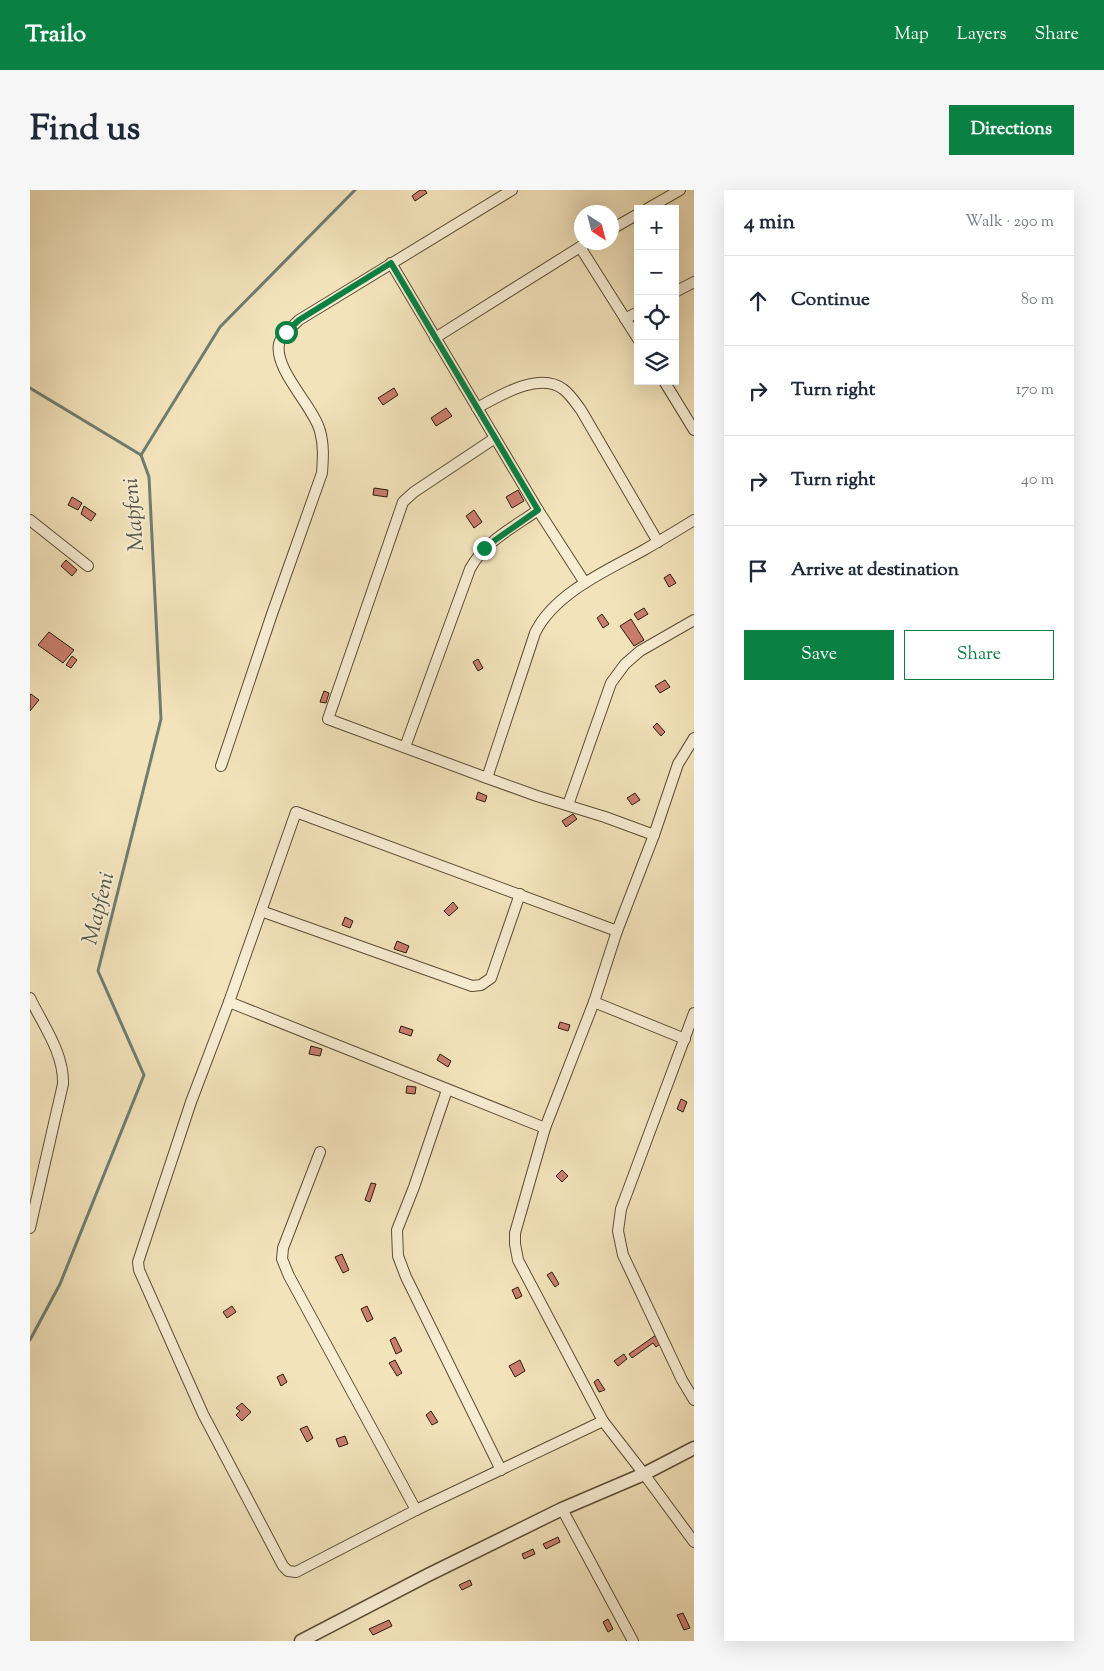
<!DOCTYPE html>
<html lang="en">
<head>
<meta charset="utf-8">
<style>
	:root { --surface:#fff; --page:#f6f6f7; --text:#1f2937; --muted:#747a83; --line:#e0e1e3; --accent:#0b8043 }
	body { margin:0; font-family:"Sorts Mill Goudy",serif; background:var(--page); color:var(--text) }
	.controls { position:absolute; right:15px; top:15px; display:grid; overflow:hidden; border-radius:0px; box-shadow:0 5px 20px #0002 }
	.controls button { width:45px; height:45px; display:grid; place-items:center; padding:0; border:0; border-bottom:1px solid var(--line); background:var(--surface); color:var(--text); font:25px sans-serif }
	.compass { position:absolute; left:544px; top:15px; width:45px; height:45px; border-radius:50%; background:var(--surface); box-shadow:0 5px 20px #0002; rotate:144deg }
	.stop { position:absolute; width:15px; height:15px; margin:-11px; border:4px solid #0b8043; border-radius:50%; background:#fff }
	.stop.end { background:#0b8043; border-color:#fff; box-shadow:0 1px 5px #0008 }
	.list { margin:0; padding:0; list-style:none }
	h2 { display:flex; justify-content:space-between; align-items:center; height:65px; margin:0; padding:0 20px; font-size:21px }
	h2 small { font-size:16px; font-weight:400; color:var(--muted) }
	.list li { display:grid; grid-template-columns:32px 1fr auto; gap:15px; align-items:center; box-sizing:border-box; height:90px; padding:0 20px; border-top:1px solid var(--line) }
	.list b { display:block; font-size:19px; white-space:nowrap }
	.list em { font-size:16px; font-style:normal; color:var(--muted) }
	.actions { display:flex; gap:10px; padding:15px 20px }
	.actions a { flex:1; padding:11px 0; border:1px solid var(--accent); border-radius:0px; text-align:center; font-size:18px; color:var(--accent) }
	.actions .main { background:var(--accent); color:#fff }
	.icon { flex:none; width:28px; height:28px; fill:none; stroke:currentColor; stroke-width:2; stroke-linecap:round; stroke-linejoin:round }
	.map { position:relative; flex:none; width:664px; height:1451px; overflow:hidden; border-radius:0px }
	header { display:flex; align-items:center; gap:30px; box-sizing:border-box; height:70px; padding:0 25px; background:var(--accent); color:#fff }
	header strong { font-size:24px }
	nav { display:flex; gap:28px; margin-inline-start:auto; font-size:18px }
	.intro { display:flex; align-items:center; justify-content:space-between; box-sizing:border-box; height:120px; padding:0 30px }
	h1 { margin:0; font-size:35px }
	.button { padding:12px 22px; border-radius:0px; background:var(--accent); color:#fff; font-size:18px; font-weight:700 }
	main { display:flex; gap:30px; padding:0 30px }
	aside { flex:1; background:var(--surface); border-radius:0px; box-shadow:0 5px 20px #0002 }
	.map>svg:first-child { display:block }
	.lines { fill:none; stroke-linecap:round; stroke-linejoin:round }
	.stream { stroke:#6f7d72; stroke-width:3 }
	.building { fill:#ca7e6e; stroke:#2b1c0a }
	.minor-casing { stroke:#5d4e36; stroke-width:12 }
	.tertiary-casing { stroke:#5d4e36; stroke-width:15 }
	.minor { stroke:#f7edd3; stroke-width:10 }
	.tertiary { stroke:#f7edd3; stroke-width:12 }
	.route { stroke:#0b8043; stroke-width:6 }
	.labels { text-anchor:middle; stroke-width:4; stroke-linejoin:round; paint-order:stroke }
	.water-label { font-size:22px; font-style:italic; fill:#535447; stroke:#f7edd3 }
</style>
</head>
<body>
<header>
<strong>Trailo</strong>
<nav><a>Map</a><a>Layers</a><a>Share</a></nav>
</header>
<div class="intro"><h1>Find us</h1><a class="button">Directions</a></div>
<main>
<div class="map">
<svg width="664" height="1451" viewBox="0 0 664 1451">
	<rect width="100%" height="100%" fill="#f3e3bb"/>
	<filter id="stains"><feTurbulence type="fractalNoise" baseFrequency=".004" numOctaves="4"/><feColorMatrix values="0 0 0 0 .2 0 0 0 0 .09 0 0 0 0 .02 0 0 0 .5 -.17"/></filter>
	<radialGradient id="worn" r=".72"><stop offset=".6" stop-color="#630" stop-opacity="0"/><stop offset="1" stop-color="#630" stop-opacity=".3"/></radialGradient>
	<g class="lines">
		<!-- stream -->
		<g class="stream">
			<polyline points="0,198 111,265"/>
			<polyline points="111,265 190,137 325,0"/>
			<polyline points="0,1150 30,1094 114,885 68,781 131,529 119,287 111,265"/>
		</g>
	</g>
	<!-- building -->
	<g class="building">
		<polygon points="390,0 395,0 397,3 385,11 382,6"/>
		<polygon points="364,198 368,205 353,215 348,208"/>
		<polygon points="416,218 422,226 406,236 401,228"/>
		<polygon points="344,298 358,300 357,307 343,305"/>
		<polygon points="488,300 494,311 482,318 476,307"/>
		<polygon points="42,307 52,313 48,320 38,315"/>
		<polygon points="54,316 66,324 61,331 51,324"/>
		<polygon points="444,320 452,332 444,338 436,326"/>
		<polygon points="36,370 47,380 42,386 31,376"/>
		<polygon points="640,384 646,393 639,397 634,388"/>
		<polygon points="614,418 618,424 608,430 604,424"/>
		<polygon points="572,424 579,434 573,438 567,428"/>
		<polygon points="601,429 614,450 604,456 590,436"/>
		<polygon points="19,442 44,460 33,473 8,455"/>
		<polygon points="42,466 47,470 41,478 36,475"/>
		<polygon points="448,469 453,478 448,481 443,472"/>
		<polygon points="635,490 640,497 630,503 625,496"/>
		<polygon points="294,501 299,503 296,513 290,512"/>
		<polygon points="1,504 9,510 0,521 0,505"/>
		<polygon points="627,533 635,542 631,546 623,537"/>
		<polygon points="448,602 457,606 455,612 446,609"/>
		<polygon points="605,603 610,610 602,615 597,608"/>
		<polygon points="543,624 547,629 536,637 532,631"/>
		<polygon points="423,712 428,718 419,726 414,721"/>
		<polygon points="315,727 323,731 320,738 312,735"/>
		<polygon points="367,751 379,756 376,763 364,759"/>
		<polygon points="530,832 540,835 538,841 528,838"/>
		<polygon points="371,836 383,840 381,846 369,842"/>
		<polygon points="281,856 292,859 290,866 279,864"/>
		<polygon points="410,864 421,871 418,877 407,870"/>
		<polygon points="377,896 386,897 385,904 376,903"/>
		<polygon points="651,909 657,912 653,922 647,919"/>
		<polygon points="532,980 538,986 532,992 526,986"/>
		<polygon points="341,993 346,994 340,1012 335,1010"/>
		<polygon points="312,1064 319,1080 313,1083 305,1067"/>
		<polygon points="522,1082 529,1094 525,1097 517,1085"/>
		<polygon points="488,1097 492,1106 486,1109 482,1100"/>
		<polygon points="202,1116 206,1122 197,1128 193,1122"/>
		<polygon points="337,1116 343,1129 337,1132 331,1119"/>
		<polygon points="626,1145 631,1153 626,1157 623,1153 602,1168 599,1164"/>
		<polygon points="365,1147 372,1161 366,1164 360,1150"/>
		<polygon points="594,1164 597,1169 588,1176 584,1171"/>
		<polygon points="365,1170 372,1183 367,1186 359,1173"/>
		<polygon points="490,1170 495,1181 485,1187 479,1176"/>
		<polygon points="253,1184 257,1192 251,1196 247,1187"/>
		<polygon points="568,1189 575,1200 569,1202 564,1192"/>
		<polygon points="212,1213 221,1222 212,1231 206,1225 210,1221 206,1218"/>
		<polygon points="401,1221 408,1232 402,1235 396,1225"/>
		<polygon points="277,1236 283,1248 277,1252 270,1239"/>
		<polygon points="315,1246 318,1254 309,1257 306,1249"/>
		<polygon points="528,1347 530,1352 516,1359 513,1354"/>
		<polygon points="503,1359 505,1364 494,1369 492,1364"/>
		<polygon points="440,1390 442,1395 432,1400 429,1395"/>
		<polygon points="653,1423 660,1438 654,1440 647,1425"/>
		<polygon points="578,1429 583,1439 578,1442 573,1432"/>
		<polygon points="359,1430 362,1436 343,1445 339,1439"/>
	</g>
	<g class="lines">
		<defs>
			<g id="minor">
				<polyline points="617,19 650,0"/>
				<polyline points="582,39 608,24"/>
				<polyline points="550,57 608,149"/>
				<polyline points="361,73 508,320 555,393"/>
				<polyline points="645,102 664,92"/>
				<polyline points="595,129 608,122"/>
				<polyline points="405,148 558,52"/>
				<polyline points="634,191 664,240"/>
				<path d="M447,218C469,206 509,181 533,199C540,204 545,212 551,220L628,352"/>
				<polyline points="465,248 384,302 373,312 298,529 457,588 507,606 575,627 624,645"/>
				<polyline points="0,330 58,376"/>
				<polyline points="664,548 648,574 624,645 587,741 564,812 515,938 485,1043 485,1054 488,1070 573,1231 614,1284 664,1352"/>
				<path d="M375,557L440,379C454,352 484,337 508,320"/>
				<path d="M191,576L242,424L292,283C293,269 294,255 290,241C284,217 244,180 249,154C251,145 262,137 269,130L482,0"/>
				<path d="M457,588L505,443C524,403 578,380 614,360C631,350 648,340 664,330"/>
				<polyline points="538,615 581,493 595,474 610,461 664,430"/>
				<polyline points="231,721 442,796 451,795 461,788 490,704"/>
				<path d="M0,808C13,835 34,863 33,894L0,1038"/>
				<polyline points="199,812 515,938"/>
				<polyline points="564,812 655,849"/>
				<polyline points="664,823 591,1019 588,1041 593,1065 652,1190 664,1210"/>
				<polyline points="417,900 384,997 367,1040 368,1066 376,1087 471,1280"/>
				<polyline points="290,962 253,1058 252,1069 259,1086 386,1320"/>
				<polyline points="573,1231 386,1320 266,1382 258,1381 253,1376 173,1224 109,1080 108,1072 161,912 199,812 266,622 587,741"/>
				<polyline points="532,1319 603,1451"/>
			</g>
			<polyline id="tertiary" points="271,1451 398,1385 532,1319 614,1284 664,1258"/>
		</defs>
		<!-- minor casing -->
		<use href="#minor" class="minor-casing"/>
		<!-- tertiary casing -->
		<use href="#tertiary" class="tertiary-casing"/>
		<!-- minor -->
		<use href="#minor" class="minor"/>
		<!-- tertiary -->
		<use href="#tertiary" class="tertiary"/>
	</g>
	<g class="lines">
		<!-- route -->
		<polyline class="route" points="256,142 269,130 361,73 508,320 454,358"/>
	</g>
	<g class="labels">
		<!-- water labels -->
		<g class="water-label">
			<text transform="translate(102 325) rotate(-95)" y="8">Mapfeni</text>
			<text transform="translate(67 718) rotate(-76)" y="8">Mapfeni</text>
		</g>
	</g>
	<rect width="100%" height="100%" filter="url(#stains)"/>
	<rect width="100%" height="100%" fill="url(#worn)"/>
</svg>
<div class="controls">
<button>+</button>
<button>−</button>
<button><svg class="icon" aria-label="locate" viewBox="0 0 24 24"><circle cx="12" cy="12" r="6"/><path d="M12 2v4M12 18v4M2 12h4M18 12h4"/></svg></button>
<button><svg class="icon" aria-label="layers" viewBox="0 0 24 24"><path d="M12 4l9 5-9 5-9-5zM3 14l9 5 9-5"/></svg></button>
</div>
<svg class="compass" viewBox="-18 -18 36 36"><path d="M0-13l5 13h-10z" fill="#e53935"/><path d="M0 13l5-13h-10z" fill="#747a83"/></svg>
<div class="stop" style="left:256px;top:142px"></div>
<div class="stop end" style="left:454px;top:358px"></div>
</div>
<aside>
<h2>4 min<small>Walk · 290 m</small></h2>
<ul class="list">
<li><svg class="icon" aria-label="ahead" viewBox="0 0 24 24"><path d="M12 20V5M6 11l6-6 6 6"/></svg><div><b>Continue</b></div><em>80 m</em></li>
<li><svg class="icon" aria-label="right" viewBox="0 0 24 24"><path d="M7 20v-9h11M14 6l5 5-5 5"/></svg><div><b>Turn right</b></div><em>170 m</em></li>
<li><svg class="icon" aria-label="right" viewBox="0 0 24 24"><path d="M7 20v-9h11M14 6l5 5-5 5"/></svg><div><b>Turn right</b></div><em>40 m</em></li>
<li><svg class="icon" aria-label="arrive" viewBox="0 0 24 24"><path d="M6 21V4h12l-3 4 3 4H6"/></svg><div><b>Arrive at destination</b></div></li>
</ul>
<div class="actions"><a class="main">Save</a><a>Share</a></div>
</aside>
</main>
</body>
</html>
